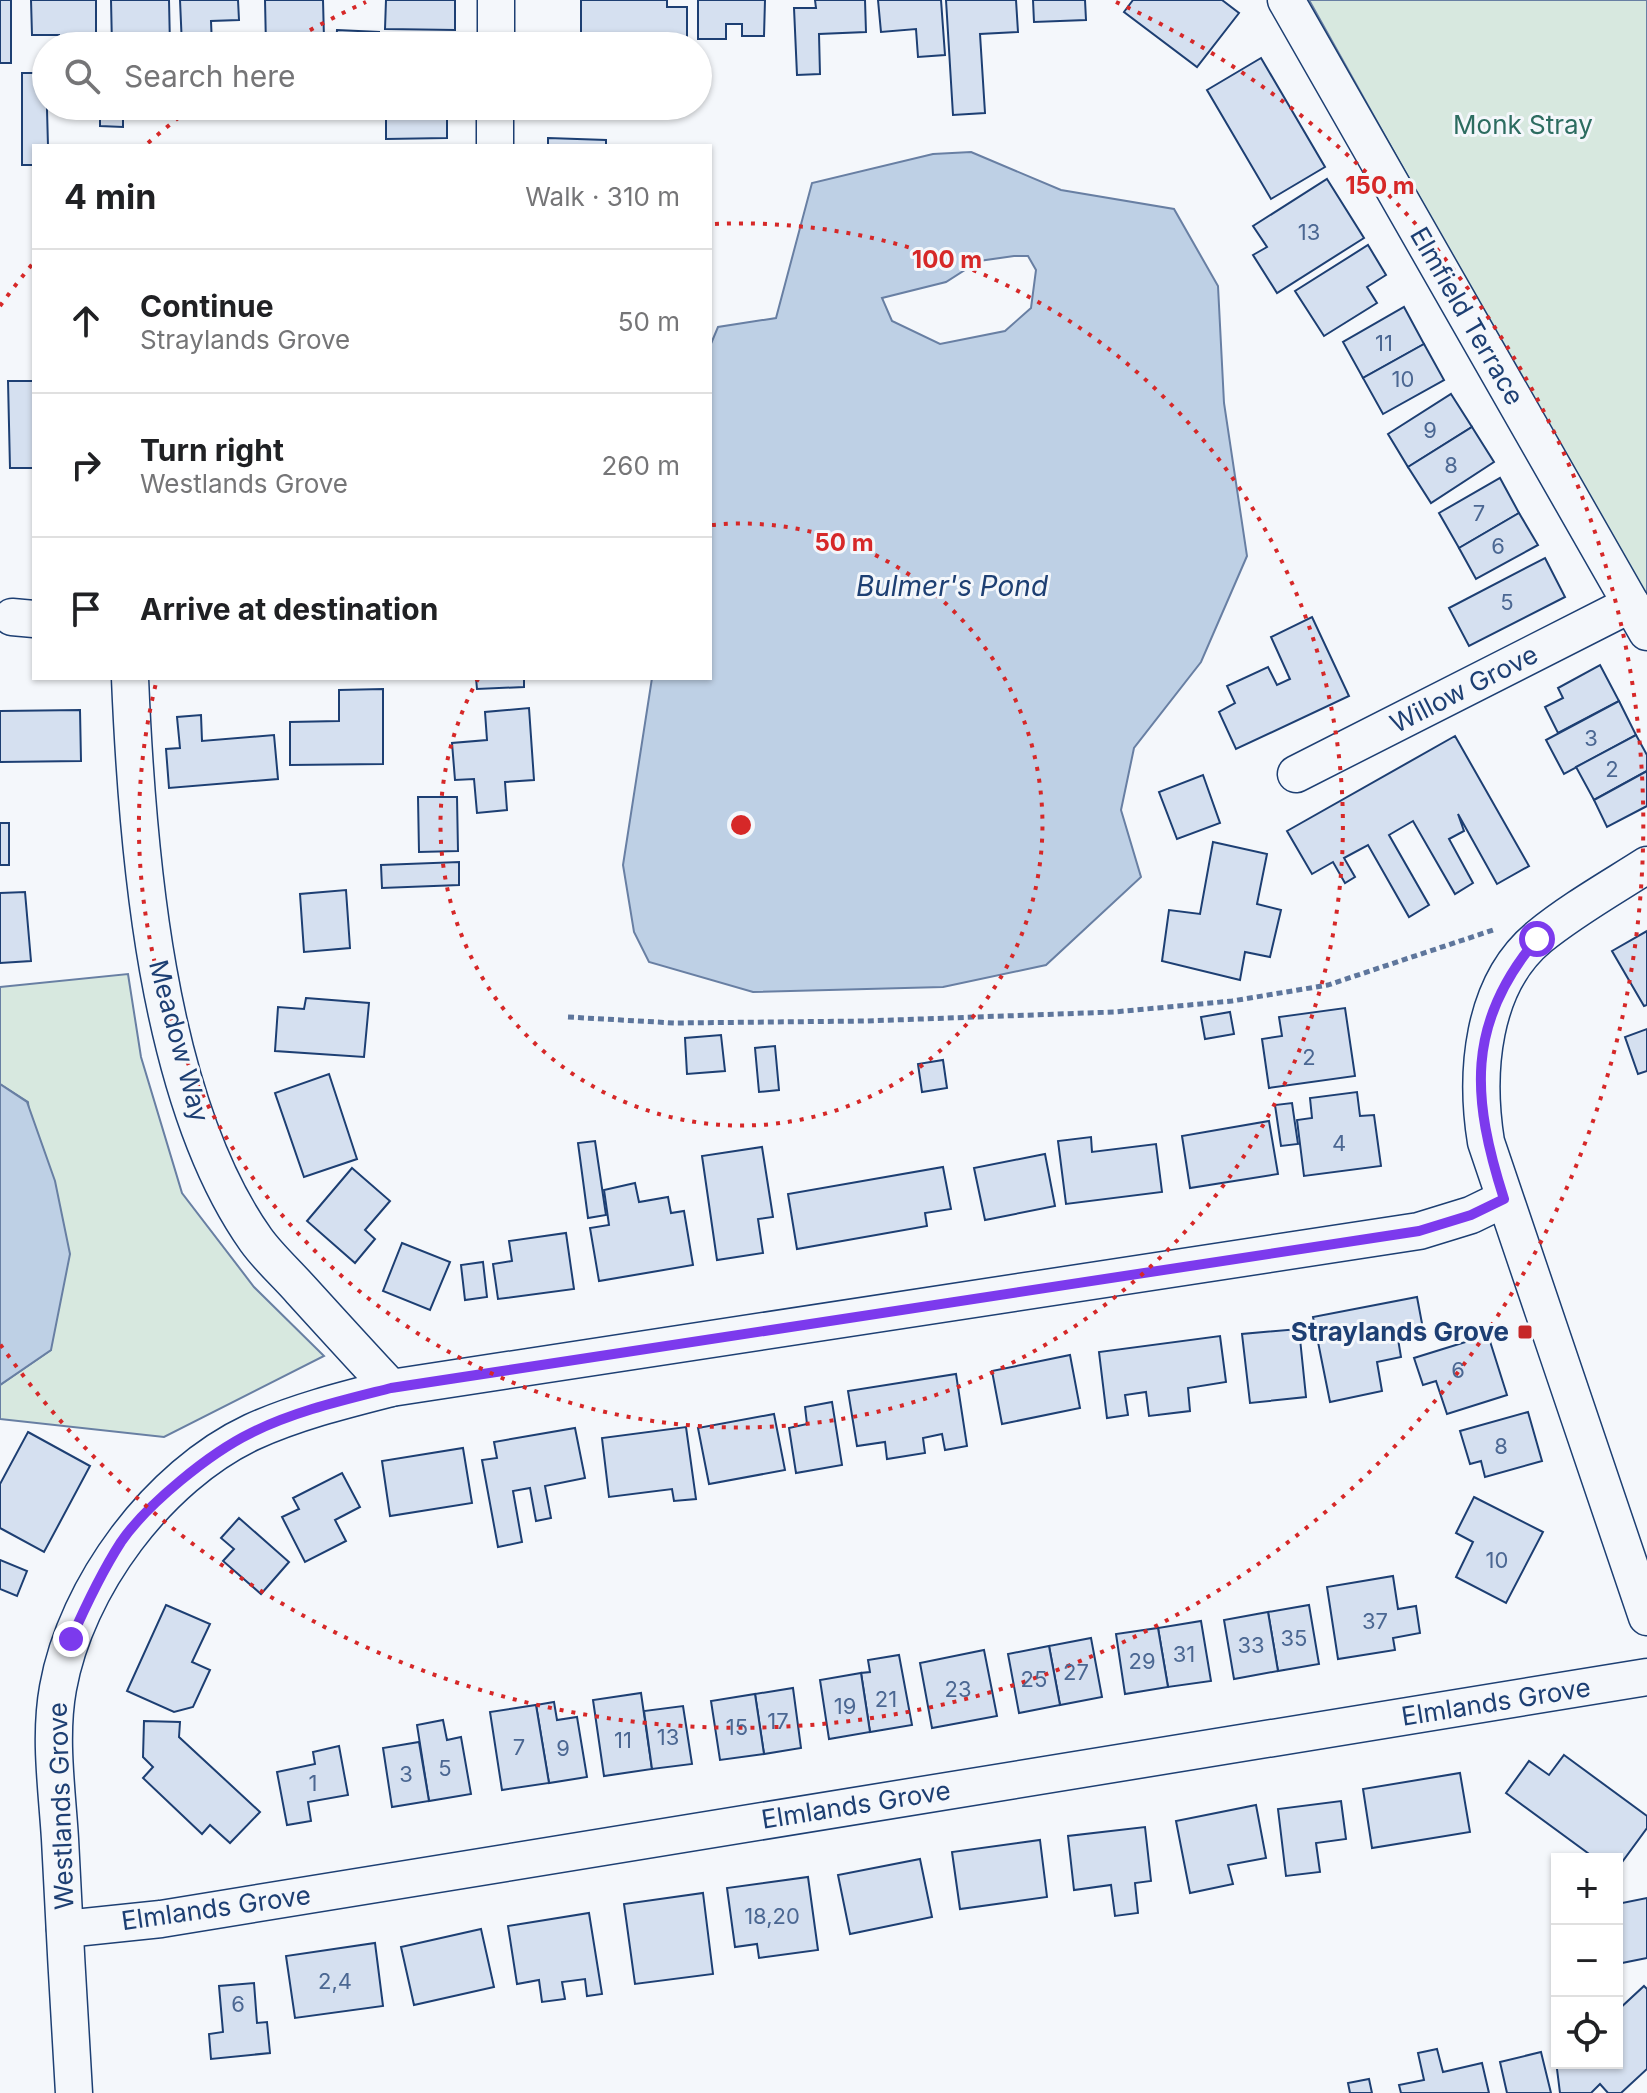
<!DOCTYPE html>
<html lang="en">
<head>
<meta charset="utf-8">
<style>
	:root { --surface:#fff; --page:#f2f2f2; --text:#202124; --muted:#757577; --line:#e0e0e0 }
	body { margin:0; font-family:Inter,sans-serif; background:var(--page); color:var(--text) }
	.controls { position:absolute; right:24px; bottom:24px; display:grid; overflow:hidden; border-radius:0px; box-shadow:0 2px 6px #0004 }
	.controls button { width:72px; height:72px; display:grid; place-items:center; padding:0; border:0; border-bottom:2px solid var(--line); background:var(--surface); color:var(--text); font:40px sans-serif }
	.stop { position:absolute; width:24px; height:24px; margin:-18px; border:6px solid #7c3aed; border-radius:50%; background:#fff }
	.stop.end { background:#7c3aed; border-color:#fff; box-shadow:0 2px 8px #0008 }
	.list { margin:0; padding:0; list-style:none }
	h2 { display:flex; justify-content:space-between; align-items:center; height:104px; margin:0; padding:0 32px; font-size:34px }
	h2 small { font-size:26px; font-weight:400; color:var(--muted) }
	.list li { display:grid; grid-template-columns:52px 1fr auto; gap:24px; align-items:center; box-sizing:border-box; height:144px; padding:0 32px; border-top:2px solid var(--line) }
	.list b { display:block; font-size:30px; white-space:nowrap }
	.list p { margin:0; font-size:26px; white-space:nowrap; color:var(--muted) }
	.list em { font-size:26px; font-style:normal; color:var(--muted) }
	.icon { flex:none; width:44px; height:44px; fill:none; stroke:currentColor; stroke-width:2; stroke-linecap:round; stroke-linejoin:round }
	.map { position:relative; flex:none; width:1647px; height:2093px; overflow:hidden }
	.search { position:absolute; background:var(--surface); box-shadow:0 2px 6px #0004; left:32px; top:32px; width:680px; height:88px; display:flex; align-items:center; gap:20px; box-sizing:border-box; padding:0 28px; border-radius:44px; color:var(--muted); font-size:30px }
	.panel { position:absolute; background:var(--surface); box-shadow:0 2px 6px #0004; left:32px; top:144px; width:680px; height:536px; border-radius:0px }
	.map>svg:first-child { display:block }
	.green { fill:#d7e8df; stroke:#687fa3; stroke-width:2 }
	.water { fill:#bed0e5; stroke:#687fa3; stroke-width:2; fill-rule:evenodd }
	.building { fill:#d5e0f0; stroke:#1d3f73; stroke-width:2 }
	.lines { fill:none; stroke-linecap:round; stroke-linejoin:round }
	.street-casing { stroke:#1d3f73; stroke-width:39 }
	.path { stroke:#5e769c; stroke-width:5; stroke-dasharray:6 4; stroke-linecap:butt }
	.street { stroke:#f4f7fb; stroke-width:36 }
	.route { stroke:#7c3aed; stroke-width:10 }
	.ring { fill:none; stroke:#d62828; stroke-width:4; stroke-dasharray:4 8 }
	.poi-dot { fill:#c62828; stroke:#f4f7fb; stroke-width:3 }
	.labels { text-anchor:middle; stroke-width:6; stroke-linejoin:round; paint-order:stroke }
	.number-label { font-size:22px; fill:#4b6792 }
	.park-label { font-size:26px; fill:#2c6c60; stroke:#f4f7fb }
	.street-label { font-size:26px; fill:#1d3f73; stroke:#f4f7fb }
	.poi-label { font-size:26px; font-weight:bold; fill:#1d3f73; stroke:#f4f7fb; text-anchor:end }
	.water-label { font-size:28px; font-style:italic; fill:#1d3f73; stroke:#f4f7fb }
	.centre { fill:#d62828; stroke:#f4f7fb; stroke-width:4 }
	.ring-label { font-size:24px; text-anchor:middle; font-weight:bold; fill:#d62828; stroke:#f4f7fb; stroke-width:6; stroke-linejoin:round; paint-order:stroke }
</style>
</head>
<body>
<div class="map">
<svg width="1647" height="2093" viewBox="0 0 1647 2093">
	<rect width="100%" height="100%" fill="#f4f7fb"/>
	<!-- green -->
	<g class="green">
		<polygon points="1309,0 1647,0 1647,604"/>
		<polygon points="128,974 141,1057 182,1193 254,1287 324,1356 164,1437 0,1419 0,1385 51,1350 28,1102 0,1084 0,987"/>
	</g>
	<!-- water -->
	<g class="water">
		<path d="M971,152L1061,190L1174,209L1218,286L1224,403L1247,556L1201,662L1134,748L1121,810L1141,877L1046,965L943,987L753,992L649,962L634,932L623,865L652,678H710V346L718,327L776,318L812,183L933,154ZM1014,256H1028L1036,270L1031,308L1005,331L940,344L892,321L882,298L946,282L979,261Z"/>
		<polygon points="0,1084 27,1102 55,1181 70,1254 51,1350 0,1385"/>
	</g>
	<!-- building -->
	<g class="building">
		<rect x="0" y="0" width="11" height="63"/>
		<polygon points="31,0 96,0 96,46 59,46 59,35 32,35"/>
		<polygon points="111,0 169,0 170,46 112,46"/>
		<polygon points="180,0 238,0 239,20 211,21 212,46 182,46"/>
		<polygon points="265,0 323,0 324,39 306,39 306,46 266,46"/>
		<polygon points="386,0 455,0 455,30 385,29"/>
		<polygon points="581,0 667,0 667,7 687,7 687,46 664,46 664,33 581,34"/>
		<polygon points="698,0 765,0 764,36 742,36 742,24 726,24 726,39 698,39"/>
		<polygon points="815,0 865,0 866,32 819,34 820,74 797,75 794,8 816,8"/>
		<polygon points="878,0 941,0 945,55 918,57 916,29 881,32"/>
		<polygon points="946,0 1016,0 1018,32 980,34 985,113 953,115"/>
		<polygon points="1033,0 1085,0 1086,20 1034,22"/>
		<polygon points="1133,0 1222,0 1239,13 1197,67 1124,12"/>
		<polygon points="337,30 379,32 379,46 336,46"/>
		<polygon points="1261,58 1325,167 1271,199 1207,90"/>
		<polygon points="22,73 46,73 48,146 34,146 34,165 22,165"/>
		<polygon points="100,106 123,106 123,127 100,126"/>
		<polygon points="386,106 447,106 447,138 386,139"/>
		<polygon points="548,138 606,140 606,146 548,146"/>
		<polygon points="1327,179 1364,238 1277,293 1253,255 1267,247 1253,226"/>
		<polygon points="1368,245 1386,275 1367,287 1377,303 1324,336 1295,291"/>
		<polygon points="1404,307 1424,344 1363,378 1343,342"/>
		<polygon points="1424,344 1444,380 1383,414 1363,378"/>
		<polygon points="8,381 34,381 34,468 10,468"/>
		<polygon points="1451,394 1472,427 1408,467 1388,434"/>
		<polygon points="1472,427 1494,462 1431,503 1408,467"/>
		<polygon points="1500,478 1519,513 1459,548 1439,513"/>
		<polygon points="1519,513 1538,545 1476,579 1459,548"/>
		<polygon points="1545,558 1565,597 1469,646 1449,608"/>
		<polygon points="1312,617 1349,696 1236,749 1219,712 1235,703 1227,686 1268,667 1277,685 1290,679 1271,637"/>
		<polygon points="1600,665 1619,701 1558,733 1545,707 1563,698 1558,688"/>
		<polygon points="476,678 524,678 524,687 477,689"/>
		<polygon points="383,689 383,764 290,765 290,722 339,721 339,690"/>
		<polygon points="1619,701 1636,735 1564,774 1546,740"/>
		<polygon points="529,708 534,780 505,782 507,810 477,813 474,779 455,780 452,743 487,740 485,712"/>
		<polygon points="80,710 81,761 0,762 0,711"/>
		<polygon points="201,715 202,741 274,735 278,779 169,788 166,749 180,748 177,717"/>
		<polygon points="1636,735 1647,755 1647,771 1594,800 1576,767"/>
		<polygon points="1455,736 1529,866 1497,884 1458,814 1464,831 1449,839 1473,883 1455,894 1413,821 1389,835 1429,905 1409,917 1368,845 1344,858 1355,877 1345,883 1333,862 1312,874 1287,831"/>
		<polygon points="1647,771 1647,806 1607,827 1594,800"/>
		<polygon points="1203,775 1220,823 1177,839 1159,792"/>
		<polygon points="418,797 457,797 458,851 419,852"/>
		<rect x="0" y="823" width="9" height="42"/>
		<polygon points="1213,842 1267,854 1257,904 1281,910 1270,957 1245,952 1240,980 1162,961 1169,910 1200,914"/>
		<polygon points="459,862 459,885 382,888 381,865"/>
		<polygon points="346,890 350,948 304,952 300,894"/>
		<polygon points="25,892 31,961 0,963 0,893"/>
		<polygon points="1647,931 1647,1005 1644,1006 1612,951"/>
		<polygon points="306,998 369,1003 364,1057 275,1051 278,1007 304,1009"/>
		<polygon points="1345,1008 1355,1076 1269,1088 1262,1039 1282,1036 1279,1017"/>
		<polygon points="1230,1012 1234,1034 1205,1039 1201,1017"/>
		<polygon points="1647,1029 1647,1071 1638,1074 1625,1037"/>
		<polygon points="721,1035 725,1071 687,1074 685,1038"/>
		<polygon points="775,1046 779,1090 759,1092 755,1048"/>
		<polygon points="943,1060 947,1088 922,1092 918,1064"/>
		<polygon points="329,1074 357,1159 304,1177 275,1093"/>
		<polygon points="1357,1092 1360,1116 1374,1115 1381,1166 1304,1176 1297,1120 1312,1118 1310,1098"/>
		<polygon points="1292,1103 1298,1144 1281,1146 1275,1105"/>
		<polygon points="1269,1121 1278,1174 1190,1188 1182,1136"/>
		<polygon points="1091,1137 1092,1152 1156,1144 1162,1192 1066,1204 1058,1141"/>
		<polygon points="595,1141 606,1215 588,1218 578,1143"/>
		<polygon points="762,1147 773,1217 758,1219 763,1253 717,1260 702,1156"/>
		<polygon points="1045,1154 1055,1206 985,1220 974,1168"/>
		<polygon points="943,1167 951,1209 925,1213 927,1226 797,1249 788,1194"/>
		<polygon points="352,1168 390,1201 365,1230 375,1239 355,1263 307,1221"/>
		<polygon points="635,1183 639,1202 668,1197 671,1213 684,1211 693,1265 599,1281 590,1228 609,1225 604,1190"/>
		<polygon points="566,1233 574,1289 498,1299 493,1264 512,1261 509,1241"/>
		<polygon points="402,1243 450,1262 430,1310 383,1291"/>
		<polygon points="483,1262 487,1297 465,1300 461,1265"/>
		<polygon points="1417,1297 1424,1334 1398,1339 1401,1357 1377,1362 1382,1391 1330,1402 1313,1317"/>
		<polygon points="1299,1329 1306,1397 1250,1403 1242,1334"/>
		<polygon points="1488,1335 1507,1395 1447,1414 1436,1381 1423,1385 1414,1358"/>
		<polygon points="1220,1336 1226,1382 1188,1388 1190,1411 1149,1416 1146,1392 1125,1395 1128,1415 1107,1418 1099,1352"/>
		<polygon points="1070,1355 1080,1408 1002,1424 992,1371"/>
		<polygon points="956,1374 967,1446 945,1450 942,1434 923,1438 925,1453 887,1459 885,1442 857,1446 848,1391"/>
		<polygon points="832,1402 842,1465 796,1473 789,1428 807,1424 805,1407"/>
		<polygon points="1528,1412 1542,1461 1485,1477 1481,1461 1470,1464 1460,1431"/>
		<polygon points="774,1414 785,1470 709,1484 698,1428"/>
		<polygon points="686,1427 696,1499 674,1501 672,1489 609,1497 602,1438"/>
		<polygon points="575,1428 585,1478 545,1486 551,1518 536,1521 530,1488 513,1491 522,1542 498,1547 482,1460 497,1458 494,1442"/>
		<polygon points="28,1432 90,1466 44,1552 0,1528 0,1484"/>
		<polygon points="463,1448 472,1503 390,1516 382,1461"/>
		<polygon points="342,1473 360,1507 335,1520 346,1541 305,1562 282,1517 299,1509 293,1498"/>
		<polygon points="1474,1497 1543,1532 1506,1603 1456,1577 1473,1542 1456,1533"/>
		<polygon points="239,1518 289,1562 261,1594 223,1561 234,1549 221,1538"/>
		<polygon points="0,1560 27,1571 17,1596 0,1589"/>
		<polygon points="1393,1576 1398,1609 1416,1606 1420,1633 1393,1638 1395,1650 1338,1659 1327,1587"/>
		<polygon points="166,1605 210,1624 192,1662 210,1670 193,1707 174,1712 127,1691"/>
		<polygon points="1309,1605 1319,1664 1278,1671 1268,1612"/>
		<polygon points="1268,1612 1278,1671 1234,1679 1224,1620"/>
		<polygon points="1201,1621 1211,1681 1168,1687 1158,1628"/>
		<polygon points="1158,1628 1168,1687 1125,1694 1116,1634"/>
		<polygon points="1091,1638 1102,1697 1060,1705 1049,1646"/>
		<polygon points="1049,1646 1060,1705 1019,1713 1008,1654"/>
		<polygon points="984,1650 997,1716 932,1728 920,1663"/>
		<polygon points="899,1655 912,1725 870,1732 861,1673 870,1672 868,1660"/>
		<polygon points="861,1673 870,1732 829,1739 820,1680"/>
		<polygon points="793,1688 801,1748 764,1754 755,1694"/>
		<polygon points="641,1693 652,1769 604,1776 593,1700"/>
		<polygon points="755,1694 764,1754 720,1760 711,1701"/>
		<polygon points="554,1702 557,1720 577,1717 587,1777 549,1783 536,1705"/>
		<polygon points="536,1705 549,1783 502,1790 490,1712"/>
		<polygon points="683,1706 692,1764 652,1769 644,1711"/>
		<polygon points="443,1720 447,1740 461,1737 471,1794 429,1801 417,1725"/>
		<polygon points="144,1721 180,1722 179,1737 260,1812 230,1843 210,1825 202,1834 143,1778 153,1767 143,1757"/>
		<polygon points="419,1742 429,1801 392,1807 383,1748"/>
		<polygon points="339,1746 348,1795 308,1802 311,1821 287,1825 277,1772 315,1764 313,1752"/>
		<polygon points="1564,1755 1647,1816 1647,1828 1617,1869 1617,1859 1596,1859 1506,1793 1529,1761 1549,1775"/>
		<polygon points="1460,1773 1470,1832 1372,1848 1363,1789"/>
		<polygon points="1341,1801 1346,1839 1316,1843 1320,1872 1286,1876 1278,1809"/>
		<polygon points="1256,1805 1266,1858 1228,1865 1233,1884 1190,1893 1176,1821"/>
		<polygon points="1145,1827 1151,1881 1135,1883 1138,1913 1115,1916 1111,1885 1074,1890 1068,1836"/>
		<polygon points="1040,1840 1047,1897 960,1909 952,1852"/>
		<polygon points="920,1859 932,1917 850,1934 838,1875"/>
		<polygon points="808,1877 818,1950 759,1958 757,1944 735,1947 727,1888"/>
		<polygon points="703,1893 713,1974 635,1984 624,1904"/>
		<polygon points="1647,1898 1647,1958 1617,1964 1617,1904"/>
		<polygon points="589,1913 602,1994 587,1996 585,1979 562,1982 565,1999 542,2002 539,1980 517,1984 508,1926"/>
		<polygon points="481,1929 494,1987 414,2005 401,1947"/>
		<polygon points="375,1943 383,2006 295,2018 286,1956"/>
		<polygon points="254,1983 257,2023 267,2022 270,2053 211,2059 209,2034 223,2032 219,1986"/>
		<polygon points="1644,1986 1647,1989 1647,2069 1621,2093 1608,2093 1600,2084 1591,2093 1560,2093 1555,2053 1557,2063 1617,2063 1617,2011"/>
		<polygon points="1437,2049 1443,2072 1482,2063 1489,2093 1401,2093 1399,2085 1424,2080 1418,2053"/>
		<polygon points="1541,2052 1551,2093 1507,2093 1500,2062"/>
		<polygon points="1369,2079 1372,2093 1350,2093 1348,2083"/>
	</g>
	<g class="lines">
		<defs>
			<g id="street">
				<polyline points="1286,0 1647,632"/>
				<polyline points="496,46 496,0"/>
				<polyline points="495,146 495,106"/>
				<polyline points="12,617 34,619"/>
				<path d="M130,678C137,847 156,1099 256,1240C269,1258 286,1273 301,1290C331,1323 361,1356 391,1388"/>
				<polyline points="1296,774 1631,604"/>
				<path d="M1647,865C1611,888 1572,910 1539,937C1481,985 1475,1074 1486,1142L1647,1617"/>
				<polyline points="65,1929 161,1919 1647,1677"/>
				<path d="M74,2093C69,2008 64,1924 60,1839C57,1790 49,1737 58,1688C76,1587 158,1476 252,1432C296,1412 344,1400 391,1388L1419,1231L1471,1215L1504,1199"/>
			</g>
		</defs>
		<!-- street casing -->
		<use href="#street" class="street-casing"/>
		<!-- path -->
		<polyline class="path" points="568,1017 674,1023 866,1021 1114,1012 1232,1001 1328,985 1493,930"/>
		<!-- street -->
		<use href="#street" class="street"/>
	</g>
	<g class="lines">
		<!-- route -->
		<path class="route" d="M71,1639C86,1605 101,1573 121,1542C147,1504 210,1453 251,1433C295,1411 344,1400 391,1388L1419,1231L1471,1215L1504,1199C1472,1099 1465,1024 1537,939"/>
	</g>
	<!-- distance rings -->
	<g class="ring">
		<path d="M712 525A301 301 0 1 1 478 679"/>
		<path d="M715 224A602 602 0 1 1 157 679"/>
		<path d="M0 306A904 904 0 0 1 34 262M148 143A904 904 0 0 1 191 108M289 42A904 904 0 0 1 366 2M1116 2A904 904 0 1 1 0 1344"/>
	</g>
	<!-- markers -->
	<rect class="poi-dot" x="1517" y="1324" width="16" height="16" rx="4"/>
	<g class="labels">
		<!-- number labels -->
		<g class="number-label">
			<text x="1309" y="240">13</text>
			<text x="1384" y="351">11</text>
			<text x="1403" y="387">10</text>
			<text x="1430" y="438">9</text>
			<text x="1451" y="473">8</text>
			<text x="1479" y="521">7</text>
			<text x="1498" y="554">6</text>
			<text x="1507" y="610">5</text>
			<text x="1591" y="746">3</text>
			<text x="1612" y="777">2</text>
			<text x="1309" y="1065">2</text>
			<text x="1339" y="1151">4</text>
			<text x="1458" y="1378">6</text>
			<text x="1501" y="1454">8</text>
			<text x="1497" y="1568">10</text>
			<text x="1375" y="1629">37</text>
			<text x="1294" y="1646">35</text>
			<text x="1251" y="1653">33</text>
			<text x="1184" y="1662">31</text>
			<text x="1142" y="1669">29</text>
			<text x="1076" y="1680">27</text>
			<text x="1034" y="1687">25</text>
			<text x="958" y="1697">23</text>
			<text x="886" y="1707">21</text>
			<text x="845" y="1714">19</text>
			<text x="778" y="1729">17</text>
			<text x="737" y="1735">15</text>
			<text x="668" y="1745">13</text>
			<text x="623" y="1748">11</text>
			<text x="519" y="1755">7</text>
			<text x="563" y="1756">9</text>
			<text x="445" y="1776">5</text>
			<text x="406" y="1782">3</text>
			<text x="313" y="1791">1</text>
			<text x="772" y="1924">18,20</text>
			<text x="335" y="1989">2,4</text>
			<text x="238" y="2012">6</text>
		</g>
		<!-- park labels -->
		<g class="park-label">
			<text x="1523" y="134">Monk Stray</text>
		</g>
		<!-- street labels -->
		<g class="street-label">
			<text transform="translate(1467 316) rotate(60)" y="9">Elmfield Terrace</text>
			<text transform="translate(1464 689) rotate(-27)" y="9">Willow Grove</text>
			<text transform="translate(179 1041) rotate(75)" y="9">Meadow Way</text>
			<text transform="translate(1496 1702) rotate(-9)" y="9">Elmlands Grove</text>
			<text transform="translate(856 1805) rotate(-9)" y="9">Elmlands Grove</text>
			<text transform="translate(61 1806) rotate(-92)" y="9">Westlands Grove</text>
			<text transform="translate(216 1908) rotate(-8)" y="9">Elmlands Grove</text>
		</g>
		<!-- poi labels -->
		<g class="poi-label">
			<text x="1509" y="1341">Straylands Grove</text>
		</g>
		<!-- water labels -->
		<g class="water-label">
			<text x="952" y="596">Bulmer's Pond</text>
		</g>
	</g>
	<circle cx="741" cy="825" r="12" class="centre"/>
	<g class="ring-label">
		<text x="1380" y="194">150 m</text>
		<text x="947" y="268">100 m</text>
		<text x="844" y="551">50 m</text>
	</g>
</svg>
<div class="controls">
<button>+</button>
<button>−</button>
<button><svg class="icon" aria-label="locate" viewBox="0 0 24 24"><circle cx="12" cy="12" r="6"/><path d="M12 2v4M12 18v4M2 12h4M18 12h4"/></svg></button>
</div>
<div class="stop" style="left:1537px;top:939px"></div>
<div class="stop end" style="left:71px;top:1639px"></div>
<div class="search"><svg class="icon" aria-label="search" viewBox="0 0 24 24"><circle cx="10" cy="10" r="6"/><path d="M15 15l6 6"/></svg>Search here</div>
<section class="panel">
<h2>4 min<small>Walk · 310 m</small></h2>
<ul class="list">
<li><svg class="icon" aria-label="ahead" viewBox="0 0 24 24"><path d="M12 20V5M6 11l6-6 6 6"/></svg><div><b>Continue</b><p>Straylands Grove</p></div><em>50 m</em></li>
<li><svg class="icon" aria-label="right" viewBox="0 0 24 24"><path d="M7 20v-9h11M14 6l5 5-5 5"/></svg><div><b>Turn right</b><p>Westlands Grove</p></div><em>260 m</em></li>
<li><svg class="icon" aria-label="arrive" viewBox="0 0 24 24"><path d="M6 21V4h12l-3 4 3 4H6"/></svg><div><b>Arrive at destination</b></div></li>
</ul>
</section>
</div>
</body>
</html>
